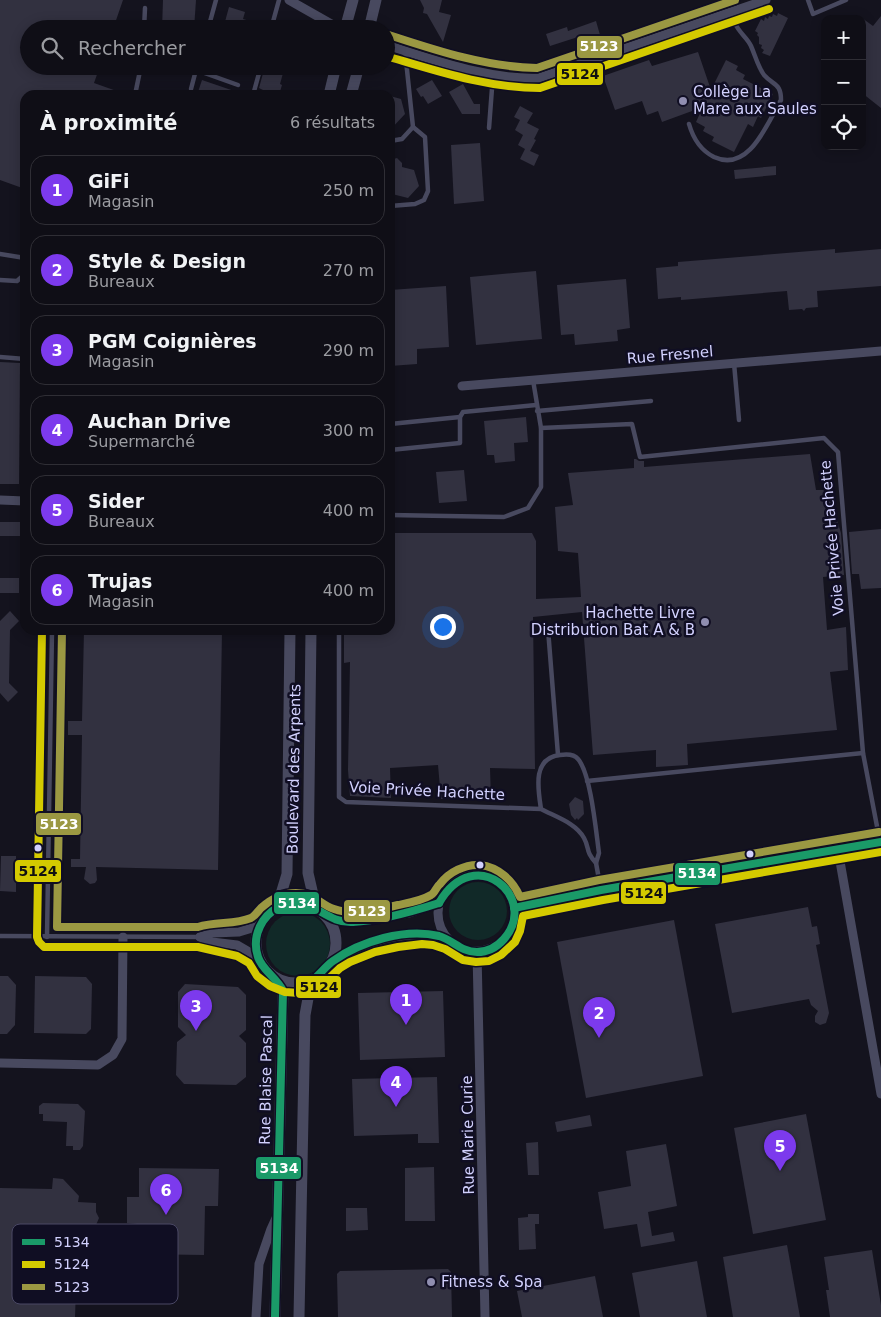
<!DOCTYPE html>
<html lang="fr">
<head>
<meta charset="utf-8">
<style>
	:root { --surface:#0f0e16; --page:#18171f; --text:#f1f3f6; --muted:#9b9ca1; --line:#2f2e35; --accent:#7c3aed }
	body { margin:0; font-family:"DejaVu Sans",sans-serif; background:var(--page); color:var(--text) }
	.controls { position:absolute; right:15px; top:15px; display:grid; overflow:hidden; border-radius:10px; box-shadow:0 2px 12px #0003 }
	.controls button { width:45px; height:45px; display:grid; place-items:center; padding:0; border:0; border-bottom:1px solid var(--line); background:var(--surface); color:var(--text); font:25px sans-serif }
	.you { position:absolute; left:442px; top:626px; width:18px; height:18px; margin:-12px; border:4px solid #fff; border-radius:50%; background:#1a73e8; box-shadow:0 0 0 8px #1a73e833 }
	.badge { display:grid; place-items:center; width:32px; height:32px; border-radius:50%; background:var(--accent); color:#fff; font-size:16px; font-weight:700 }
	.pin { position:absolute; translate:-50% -41px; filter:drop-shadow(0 1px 2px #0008) }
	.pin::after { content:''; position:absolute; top:26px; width:18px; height:15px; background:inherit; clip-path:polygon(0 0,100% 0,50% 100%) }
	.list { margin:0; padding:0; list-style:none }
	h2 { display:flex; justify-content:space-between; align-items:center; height:65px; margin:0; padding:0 20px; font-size:21px }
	h2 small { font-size:16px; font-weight:400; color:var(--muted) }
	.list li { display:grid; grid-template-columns:32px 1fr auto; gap:15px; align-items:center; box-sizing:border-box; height:70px; margin:0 10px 10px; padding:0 10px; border:1px solid var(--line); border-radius:15px }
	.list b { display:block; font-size:19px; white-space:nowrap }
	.list p { margin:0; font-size:16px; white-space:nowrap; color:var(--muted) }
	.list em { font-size:16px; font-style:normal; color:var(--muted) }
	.icon { flex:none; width:28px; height:28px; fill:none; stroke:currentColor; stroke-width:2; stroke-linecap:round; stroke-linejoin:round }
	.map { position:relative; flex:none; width:881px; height:1317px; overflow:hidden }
	.search { position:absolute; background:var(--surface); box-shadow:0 2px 12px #0003; left:20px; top:20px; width:375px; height:55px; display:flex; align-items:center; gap:12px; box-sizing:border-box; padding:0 18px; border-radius:28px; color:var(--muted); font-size:19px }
	.panel { position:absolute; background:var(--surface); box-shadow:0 2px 12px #0003; left:20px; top:90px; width:375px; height:545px; border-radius:15px }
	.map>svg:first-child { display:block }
	.green { fill:#112928 }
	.building { fill:#323140 }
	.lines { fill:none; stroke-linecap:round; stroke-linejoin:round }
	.service { stroke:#48495f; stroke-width:4.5 }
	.minor { stroke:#48495f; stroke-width:9 }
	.tertiary { stroke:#48495f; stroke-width:11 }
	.bus-1-casing { stroke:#100e23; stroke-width:11 }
	.bus-2-casing { stroke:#100e23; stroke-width:11 }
	.bus-3-casing { stroke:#100e23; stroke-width:11 }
	.bus-1 { stroke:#1a9a68; stroke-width:8 }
	.bus-2 { stroke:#d4ca00; stroke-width:8 }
	.bus-3 { stroke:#9b9842; stroke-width:8 }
	.poi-dot { fill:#908eb0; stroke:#100e23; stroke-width:2 }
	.bus-dot { fill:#d2d1fe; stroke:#100e23; stroke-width:2 }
	.labels { text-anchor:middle; stroke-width:5; stroke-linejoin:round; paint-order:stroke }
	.poi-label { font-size:15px; fill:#d2d1fe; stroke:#100e23; text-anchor:start }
	.street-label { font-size:15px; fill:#d2d1fe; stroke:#100e23 }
	.key { fill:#100e23; stroke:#4a4865; stroke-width:1 }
	.key-label { font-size:14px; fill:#d2d1fe }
	.line-badge { stroke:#100e23; stroke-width:2 }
	.badge-label { font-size:14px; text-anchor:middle; font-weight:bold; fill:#fff }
	.pale-badge-label { font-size:14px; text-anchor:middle; font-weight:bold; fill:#111 }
</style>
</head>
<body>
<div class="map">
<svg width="881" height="1317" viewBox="0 0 881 1317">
	<rect width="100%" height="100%" fill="#14131e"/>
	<!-- green -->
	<g class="green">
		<circle cx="478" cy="911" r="29"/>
		<circle cx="298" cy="944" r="32"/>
	</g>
	<!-- building -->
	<g class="building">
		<polygon points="0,0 123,0 113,29 29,29 29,66 100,66 94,83 125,94 125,95 25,95 25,189 0,180"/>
		<polygon points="163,0 196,0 194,29 162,29"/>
		<polygon points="420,0 442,0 439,12 451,15 443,42 427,14 423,13 424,8"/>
		<polygon points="229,7 245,12 243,19 268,26 267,29 223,29"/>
		<polygon points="778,13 788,18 770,56 762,53 764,50 761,48 762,45 759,44 759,37 757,35 758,33 755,31 761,19 764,21 765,17 768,19 769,16 772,17 773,14 777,16"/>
		<polygon points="881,16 881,108 862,93 862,18 873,26"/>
		<polygon points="596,21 600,35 585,40 584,38 579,40 578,37 550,46 546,34 567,27 568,31"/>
		<polygon points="698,52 711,90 726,60 738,66 736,70 745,75 743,79 773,94 761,118 758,116 753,127 748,124 734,152 712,141 714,137 703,131 705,127 696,122 703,107 662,122 658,111 647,115 642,101 615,110 603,76 649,60 652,66"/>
		<polygon points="265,66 285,66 280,84 282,85 279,95 273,95 259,88"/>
		<polygon points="202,80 240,93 240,95 197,95"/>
		<polygon points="432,80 442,96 428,104 423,96 421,97 416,89"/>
		<polygon points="463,84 474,104 480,104 480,114 462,114 449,92"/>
		<polygon points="390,96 401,99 405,114 390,130"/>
		<polygon points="520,106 533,113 527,123 539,129 534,139 536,140 530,151 539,155 534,166 520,159 525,149 518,145 523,135 515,130 520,120 514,117"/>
		<polygon points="480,143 484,201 454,204 451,145"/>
		<polygon points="397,158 402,163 402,167 414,170 419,186 408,198 392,194 390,189 390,160"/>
		<polygon points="776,166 776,175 735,179 734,170"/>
		<polygon points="835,249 835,253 881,249 881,286 817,291 818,307 806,308 804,311 802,309 789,310 787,291 681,300 681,297 658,299 656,268 678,266 678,262"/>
		<polygon points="536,271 542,339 476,345 470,277"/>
		<polygon points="626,279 630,328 617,330 618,341 575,345 574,334 561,335 557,285"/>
		<polygon points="446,286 449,347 417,349 417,364 390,366 390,290"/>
		<polygon points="0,362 20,363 19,484 0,484"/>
		<polygon points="526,417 528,442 514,443 515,461 495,463 494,455 487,455 484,421"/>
		<polygon points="810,454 816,490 834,490 836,517 841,533 844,575 823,577 827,630 846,627 848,670 830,672 837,730 687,744 688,765 656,767 656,750 593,755 582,612 533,617 535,769 490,768 491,798 441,799 438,765 390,768 391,798 350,796 348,770 350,662 344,663 344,630 390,630 390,533 532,533 536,541 536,599 581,597 578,553 558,551 555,507 573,505 568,473 634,468 634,459 636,459 639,461 644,461 644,467"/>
		<polygon points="464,470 467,501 439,503 436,472"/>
		<rect x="0" y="522" width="21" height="14"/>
		<polygon points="881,529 881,588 861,589 859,574 852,574 849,532"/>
		<rect x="0" y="578" width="19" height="15"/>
		<polygon points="10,611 19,621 10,630 9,683 18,692 8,702 0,693 0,621"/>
		<polygon points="84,630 222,630 218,870 96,867 97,880 95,883 90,884 84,879 86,867 71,867 71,859 80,859 82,735 68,735 68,721 82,721"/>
		<polygon points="575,797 583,801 584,814 578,820 577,818 575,820 571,815 569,804"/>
		<polygon points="1,856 16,856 16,892 0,891"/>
		<polygon points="808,907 812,927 817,926 820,944 816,945 829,1013 826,1023 820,1025 815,1022 815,1016 818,1011 811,1005 809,999 732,1013 715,924"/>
		<polygon points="674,920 703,1076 586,1098 557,942"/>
		<polygon points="0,976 8,976 16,985 15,1025 7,1034 0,1034"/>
		<polygon points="35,976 86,977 92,984 91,1029 86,1034 34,1033"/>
		<polygon points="185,984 238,987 246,995 246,1030 239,1036 246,1043 246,1077 236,1085 184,1084 176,1075 177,1042 186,1035 178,1027 178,992"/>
		<polygon points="443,991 445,1057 360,1060 358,993"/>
		<polygon points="437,1077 439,1143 418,1143 418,1134 354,1136 352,1079"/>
		<polygon points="43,1103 78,1104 85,1111 83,1146 80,1150 73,1150 73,1146 66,1146 67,1122 43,1121 43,1114 39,1114 39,1106"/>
		<polygon points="806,1114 826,1220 753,1234 734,1128"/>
		<polygon points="590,1115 592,1126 557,1132 555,1122"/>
		<polygon points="538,1142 539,1175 528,1175 526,1143"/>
		<polygon points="666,1144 677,1206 648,1212 652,1236 673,1232 675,1241 641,1247 637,1224 604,1229 598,1192 631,1186 626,1151"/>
		<polygon points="434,1167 435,1221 405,1221 405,1168"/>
		<polygon points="139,1168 219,1169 218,1206 205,1206 204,1255 137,1254 137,1224 127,1223 127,1197 139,1197"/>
		<polygon points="53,1178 63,1179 79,1196 78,1202 96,1203 96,1212 99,1218 96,1225 99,1232 98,1241 90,1239 78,1232 75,1317 0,1317 0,1188 52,1189"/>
		<polygon points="346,1208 367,1208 368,1230 346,1231"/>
		<polygon points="528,1214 539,1214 539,1224 535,1224 536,1249 519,1250 518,1218 528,1217"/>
		<polygon points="787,1245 800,1317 733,1317 723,1257"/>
		<polygon points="872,1250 881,1305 881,1317 830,1317 826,1290 829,1290 824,1257"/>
		<polygon points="697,1261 707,1317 640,1317 632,1273"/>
		<polygon points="448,1269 451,1272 452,1317 338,1317 337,1274 340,1271"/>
		<polygon points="595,1276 603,1317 522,1317 517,1291"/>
	</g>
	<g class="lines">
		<!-- service -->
		<g class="service">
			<polyline points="808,0 813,14 846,0"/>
			<polyline points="685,28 691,34 701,35 741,20 748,7"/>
			<polyline points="144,29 145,8"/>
			<polyline points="208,29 216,0"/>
			<polyline points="271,29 279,0"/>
			<polyline points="196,70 238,85"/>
			<polyline points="191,89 197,66"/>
			<polyline points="135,95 141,66"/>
			<polyline points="253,95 261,66"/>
			<path d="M689,124C693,138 700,150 714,157C749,173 767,124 781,100C781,83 774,86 764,75C758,67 755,55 751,46C747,37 739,33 735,23"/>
			<polyline points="489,128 493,75"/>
			<polyline points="390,141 402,139 413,127"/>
			<polyline points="390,206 415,204 424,200 428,191 425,137 413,127 405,51"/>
			<polyline points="0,254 25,258"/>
			<polyline points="0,280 17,281 25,274"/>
			<polyline points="0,357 25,359"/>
			<polyline points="734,363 739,420"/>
			<polyline points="533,380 541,428"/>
			<polyline points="537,411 651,401"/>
			<polyline points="390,424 460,417"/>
			<polyline points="390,450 460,443 460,417 463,412 536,405"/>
			<polyline points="390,515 504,517 528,508 541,487 541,428 632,424 640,457 824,438 838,452 863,753 880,842"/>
			<polyline points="548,629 558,755"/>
			<path d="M339,630V797L346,802L541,809C556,817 576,823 584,838C590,849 585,851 596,863L599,853C596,832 591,774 578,759C574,754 566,754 560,755C532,758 538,789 541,809"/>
			<polyline points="587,781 863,753"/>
			<polyline points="596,863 601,890"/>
			<polyline points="0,936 200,937"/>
			<polyline points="47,937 52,630"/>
		</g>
		<!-- minor -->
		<g class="minor">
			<polyline points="289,0 340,29"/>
			<path d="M386,45C435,60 488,80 539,78L766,0"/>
			<polyline points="462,386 881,351"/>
			<polyline points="0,500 25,501"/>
			<polyline points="838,850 881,1094"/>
			<circle cx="476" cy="913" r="38"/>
			<polyline points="514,908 601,890 881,842"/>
			<polyline points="326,916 353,922 409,913 439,903"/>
			<polyline points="200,937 212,942 237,945 258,957"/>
			<polyline points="200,937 212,933 239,932 259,926"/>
			<polyline points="477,952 485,1317"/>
			<path d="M332,962C368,939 405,929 447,938"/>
			<polyline points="0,1063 98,1065 113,1055 122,1039 123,937"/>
			<polyline points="256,1317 259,1264 271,1229 276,1218"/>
		</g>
		<!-- tertiary -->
		<g class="tertiary">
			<polyline points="345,29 353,0"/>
			<polyline points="369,29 376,0"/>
			<polyline points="329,95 336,66"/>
			<polyline points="351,95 359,66"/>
			<polyline points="311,630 308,873 316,908"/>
			<circle cx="296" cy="943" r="40"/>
			<polyline points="277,907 287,874 290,630"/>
			<polyline points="275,1317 283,991 276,978"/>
			<polyline points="299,1317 305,1015 309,993 314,979"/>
		</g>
		<defs>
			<g id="bus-1">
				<polyline points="514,908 601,890 881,842"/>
				<path d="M314,979C321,973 326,966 333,961C361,941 405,928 439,936C453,940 461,952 477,952C487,952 497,947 504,939C540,898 475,841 439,903"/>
				<path d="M275,1317L283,991C277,978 262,970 258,957C254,945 256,932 263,921C273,906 294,898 310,906C325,913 335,923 353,922C379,921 414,911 439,903"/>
			</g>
			<g id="bus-2">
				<path d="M386,56C437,71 487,88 540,88L769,9"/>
				<polyline points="42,630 37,937 39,942 44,947 198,947 237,956 249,963 257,976 270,986 285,992 299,993 311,991 321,986 340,968 350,962 375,952 398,947 422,944 433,945 445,949 463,960 476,962 489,961 501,955 515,942 520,931 523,916 603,900 881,852"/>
			</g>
			<g id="bus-3">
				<path d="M389,35C438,51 486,67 537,68L735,0"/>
				<path d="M62,630L57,927H198C216,921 234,925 251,918C255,916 258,911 261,908C271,899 283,893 296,893C315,893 319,904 334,909C353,916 378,910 398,905C408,903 421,901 431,895C435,893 436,887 440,884C449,872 465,864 480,865C498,867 513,880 520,897L599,880L879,832"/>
			</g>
		</defs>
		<!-- bus-1 casing -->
		<use href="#bus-1" class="bus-1-casing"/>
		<!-- bus-2 casing -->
		<use href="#bus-2" class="bus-2-casing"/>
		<!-- bus-3 casing -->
		<use href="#bus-3" class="bus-3-casing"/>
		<!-- bus-1 -->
		<use href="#bus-1" class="bus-1"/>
		<!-- bus-2 -->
		<use href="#bus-2" class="bus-2"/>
		<!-- bus-3 -->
		<use href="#bus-3" class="bus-3"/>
	</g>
	<!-- markers -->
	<g class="poi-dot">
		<circle cx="683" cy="101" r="5"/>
		<circle cx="705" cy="622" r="5"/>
		<circle cx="431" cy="1282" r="5"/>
	</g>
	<g class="bus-dot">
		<circle cx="38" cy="848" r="4.5"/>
		<circle cx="750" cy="854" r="4.5"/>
		<circle cx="480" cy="865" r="4.5"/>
	</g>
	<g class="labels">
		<!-- poi labels -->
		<g class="poi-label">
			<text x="693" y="97">Collège La<tspan x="693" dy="17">Mare aux Saules</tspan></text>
			<text x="695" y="618" text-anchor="end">Hachette Livre<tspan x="695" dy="17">Distribution Bat A &amp; B</tspan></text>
			<text x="441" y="1287">Fitness &amp; Spa</text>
		</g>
		<!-- street labels -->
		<g class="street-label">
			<text transform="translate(670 355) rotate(-5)" y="5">Rue Fresnel</text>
			<text transform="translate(832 538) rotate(-95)" y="5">Voie Privée Hachette</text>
			<text transform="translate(294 769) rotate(-89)" y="5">Boulevard des Arpents</text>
			<text transform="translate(427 791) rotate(3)" y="5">Voie Privée Hachette</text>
			<text transform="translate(266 1080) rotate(-89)" y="5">Rue Blaise Pascal</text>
			<text transform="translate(468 1135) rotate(-91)" y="5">Rue Marie Curie</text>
		</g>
	</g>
	<!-- legend -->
	<rect x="12" y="1224" width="166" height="80" rx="8" class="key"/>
	<rect x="22" y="1239" width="23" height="6" fill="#1a9a68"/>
	<rect x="22" y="1261" width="23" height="7" fill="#d4ca00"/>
	<rect x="22" y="1284" width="23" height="6" fill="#9b9842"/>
	<g class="key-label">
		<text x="54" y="1247">5134</text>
		<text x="54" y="1269">5124</text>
		<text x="54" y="1292">5123</text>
	</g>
	<g class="line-badge">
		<rect x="576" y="35" width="47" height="24" rx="5" fill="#9b9842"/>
		<rect x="556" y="62" width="48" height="24" rx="5" fill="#d4ca00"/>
		<rect x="35" y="812" width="47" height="24" rx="5" fill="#9b9842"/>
		<rect x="14" y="859" width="48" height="24" rx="5" fill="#d4ca00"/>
		<rect x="674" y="862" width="47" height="24" rx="5" fill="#1a9a68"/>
		<rect x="620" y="881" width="47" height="24" rx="5" fill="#d4ca00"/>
		<rect x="273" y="891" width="47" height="24" rx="5" fill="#1a9a68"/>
		<rect x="343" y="899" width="48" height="24" rx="5" fill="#9b9842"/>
		<rect x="295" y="975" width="47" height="24" rx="5" fill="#d4ca00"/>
		<rect x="255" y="1156" width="47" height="24" rx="5" fill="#1a9a68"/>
	</g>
	<g class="badge-label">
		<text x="599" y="51">5123</text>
		<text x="59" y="829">5123</text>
		<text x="697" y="878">5134</text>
		<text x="297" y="908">5134</text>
		<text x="367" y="916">5123</text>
		<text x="279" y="1173">5134</text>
	</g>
	<g class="pale-badge-label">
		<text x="580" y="79">5124</text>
		<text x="38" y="876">5124</text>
		<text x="644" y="898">5124</text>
		<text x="319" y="992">5124</text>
	</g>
</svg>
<div class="controls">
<button>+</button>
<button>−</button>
<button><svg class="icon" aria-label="locate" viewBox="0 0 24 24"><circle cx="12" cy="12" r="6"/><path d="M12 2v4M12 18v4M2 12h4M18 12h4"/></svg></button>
</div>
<div class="you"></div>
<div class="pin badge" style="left:406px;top:1025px">1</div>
<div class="pin badge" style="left:599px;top:1038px">2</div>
<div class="pin badge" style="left:196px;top:1031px">3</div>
<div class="pin badge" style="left:396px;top:1107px">4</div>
<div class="pin badge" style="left:780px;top:1171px">5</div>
<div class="pin badge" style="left:166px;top:1215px">6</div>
<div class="search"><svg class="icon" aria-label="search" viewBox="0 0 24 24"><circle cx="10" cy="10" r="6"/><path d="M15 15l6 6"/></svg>Rechercher</div>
<section class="panel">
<h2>À proximité<small>6 résultats</small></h2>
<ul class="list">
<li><span class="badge">1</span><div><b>GiFi</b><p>Magasin</p></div><em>250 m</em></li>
<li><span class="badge">2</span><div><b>Style &amp; Design</b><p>Bureaux</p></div><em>270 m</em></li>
<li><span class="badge">3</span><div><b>PGM Coignières</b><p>Magasin</p></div><em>290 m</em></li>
<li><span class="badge">4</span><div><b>Auchan Drive</b><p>Supermarché</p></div><em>300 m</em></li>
<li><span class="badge">5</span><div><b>Sider</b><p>Bureaux</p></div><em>400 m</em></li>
<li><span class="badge">6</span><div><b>Trujas</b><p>Magasin</p></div><em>400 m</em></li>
</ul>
</section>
</div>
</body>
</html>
